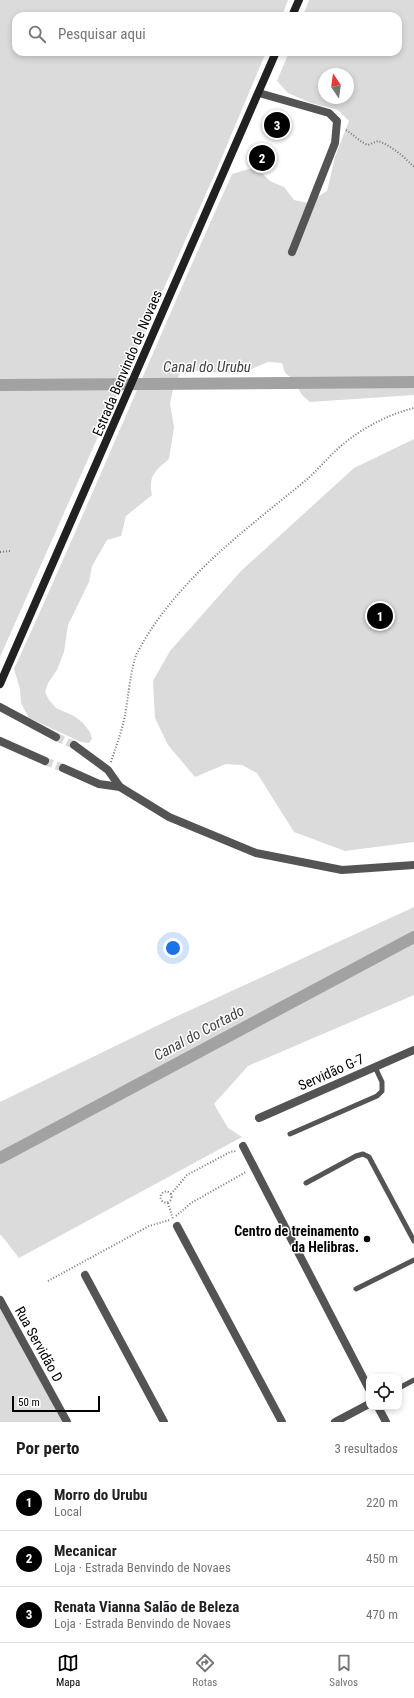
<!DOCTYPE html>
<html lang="pt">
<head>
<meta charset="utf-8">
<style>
	:root { --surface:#fff; --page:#f6f6f6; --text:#202124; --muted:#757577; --line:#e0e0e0; --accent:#000 }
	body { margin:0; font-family:"Roboto Condensed",sans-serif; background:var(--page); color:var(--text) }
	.controls { position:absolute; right:12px; bottom:12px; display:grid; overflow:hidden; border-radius:8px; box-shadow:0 2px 6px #0003 }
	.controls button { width:36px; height:36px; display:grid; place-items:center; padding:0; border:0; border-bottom:1px solid var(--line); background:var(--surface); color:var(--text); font:20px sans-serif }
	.compass { position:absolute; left:318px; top:68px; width:36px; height:36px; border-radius:50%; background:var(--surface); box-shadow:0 2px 6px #0003; rotate:347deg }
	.scale { position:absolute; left:12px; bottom:10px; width:88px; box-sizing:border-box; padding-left:4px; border:2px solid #000; border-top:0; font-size:11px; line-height:14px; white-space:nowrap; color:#000; -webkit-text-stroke:3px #fff; paint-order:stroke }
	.you { position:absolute; left:173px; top:948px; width:14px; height:14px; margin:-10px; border:3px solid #fff; border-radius:50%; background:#1a73e8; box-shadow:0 0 0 6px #1a73e833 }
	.badge { display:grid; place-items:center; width:26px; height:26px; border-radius:50%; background:var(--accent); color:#fff; font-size:13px; font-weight:700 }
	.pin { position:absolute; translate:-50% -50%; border:2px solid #fff; box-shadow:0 1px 4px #0006 }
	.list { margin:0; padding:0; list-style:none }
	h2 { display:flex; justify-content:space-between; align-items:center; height:52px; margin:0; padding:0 16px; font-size:17px }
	h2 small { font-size:13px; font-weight:400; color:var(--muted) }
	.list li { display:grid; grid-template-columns:26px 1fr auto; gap:12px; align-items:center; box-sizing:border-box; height:56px; padding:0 16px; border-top:1px solid var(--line) }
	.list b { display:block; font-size:15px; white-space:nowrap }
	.list p { margin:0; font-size:13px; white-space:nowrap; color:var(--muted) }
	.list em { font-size:13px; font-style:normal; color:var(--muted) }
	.icon { flex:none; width:22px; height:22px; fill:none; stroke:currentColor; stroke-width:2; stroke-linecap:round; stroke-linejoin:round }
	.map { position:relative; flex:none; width:414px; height:1422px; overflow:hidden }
	.search { position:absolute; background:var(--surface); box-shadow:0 2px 6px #0003; left:12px; right:12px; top:12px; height:44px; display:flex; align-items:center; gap:10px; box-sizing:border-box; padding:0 14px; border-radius:12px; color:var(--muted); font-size:15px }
	.sheet { height:220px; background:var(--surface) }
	nav { display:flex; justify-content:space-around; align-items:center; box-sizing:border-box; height:56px; border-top:1px solid var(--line); background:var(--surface); font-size:11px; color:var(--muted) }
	nav a { display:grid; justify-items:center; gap:2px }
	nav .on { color:var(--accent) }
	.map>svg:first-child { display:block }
	.green { fill:#dbdbdb; fill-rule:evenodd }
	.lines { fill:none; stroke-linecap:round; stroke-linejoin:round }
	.canal { stroke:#a2a2a2; stroke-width:12 }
	.street-tunnel { stroke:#d9d9d9; stroke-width:8; stroke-dasharray:8 4; stroke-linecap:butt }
	.path { stroke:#767676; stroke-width:2; stroke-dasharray:1 2; stroke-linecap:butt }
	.lane { stroke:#545454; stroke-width:5 }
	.street { stroke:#545454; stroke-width:8 }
	.secondary { stroke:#212121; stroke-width:8 }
	.poi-dot { fill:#000; stroke:#fff; stroke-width:1.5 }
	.labels { text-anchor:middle; stroke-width:3; stroke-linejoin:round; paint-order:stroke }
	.street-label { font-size:14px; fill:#000; stroke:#fff }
	.poi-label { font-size:14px; font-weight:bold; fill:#000; stroke:#fff; text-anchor:end }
	.water-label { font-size:15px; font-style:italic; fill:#434343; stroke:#fff }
</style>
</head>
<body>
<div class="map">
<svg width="414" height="1422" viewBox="0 0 414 1422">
	<rect width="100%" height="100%" fill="#fff"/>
	<!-- green -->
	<g class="green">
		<polygon points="0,0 288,0 282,16 16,16 16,52 266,52 217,169 0,657"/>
		<path d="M309,0H414V395L310,402L302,395L293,379L285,373L282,363L268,362L239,374L196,371L188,364L180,373L173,389L170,404L174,427L169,459C155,471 148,476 152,495L126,516L121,536L107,540L92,566L89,582L68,625L64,652L57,670L48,683L45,692L49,700L56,708L74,716L83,723L90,732L92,739L89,743L81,742L29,718L21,703L20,689L14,669C89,505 158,338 232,174L256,167L270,181L284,187L294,200L308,203L327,191L335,157L349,121L338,110L311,103L288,93L277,81L289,52H398V16H303ZM324,74H348V98H324Z"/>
		<polygon points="414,439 414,842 345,851 294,832 257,773 242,765 226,764 195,777 168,745 155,718 153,681 170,651 241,571 354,468"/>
		<polygon points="414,907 414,995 248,1066 214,1104 228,1128 242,1137 19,1258 1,1235 0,1235 0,1102 173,1018"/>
		<polygon points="0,1300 62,1422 0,1422"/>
	</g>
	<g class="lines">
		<!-- canal -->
		<g class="canal">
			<polyline points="0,385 414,382"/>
			<polyline points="0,1158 414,937"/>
		</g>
		<!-- street-tunnel -->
		<g class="street-tunnel">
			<polyline points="56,737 74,745"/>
			<polyline points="45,761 63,768"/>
		</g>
		<!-- path -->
		<g class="path">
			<path d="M346,130C354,135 360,142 368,145L378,141C392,146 403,156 414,167"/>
			<polyline points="0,552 10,551"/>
			<path d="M111,762C116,746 122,731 125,715C128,700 131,665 137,653C176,580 243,532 305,481C318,470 329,456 342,445C364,427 387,415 414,408"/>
			<circle cx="166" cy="1197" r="5.5"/>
			<polyline points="171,1194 187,1175 230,1152 236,1151"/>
			<polyline points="168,1203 173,1219"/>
			<polyline points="176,1216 191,1203 246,1172"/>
			<polyline points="48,1281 149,1226 170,1220"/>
		</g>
		<!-- lane -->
		<g class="lane">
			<polyline points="290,1134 377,1096 382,1091 382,1082 375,1067"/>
			<polyline points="306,1183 356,1156 363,1154 369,1157 414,1241"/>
			<polyline points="356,1289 414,1260"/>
			<polyline points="399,1388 414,1380"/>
		</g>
		<!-- street -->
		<g class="street">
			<polyline points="259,93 329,113 337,121 335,143 292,252"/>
			<polyline points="0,707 56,737"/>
			<polyline points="0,741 45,761"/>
			<polyline points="74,745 108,770 120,787 169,817 256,853 342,870 414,865"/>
			<polyline points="63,768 99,784 120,787"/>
			<polyline points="259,1118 414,1050"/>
			<polyline points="243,1146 369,1389"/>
			<polyline points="177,1226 282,1422"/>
			<polyline points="85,1275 164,1422"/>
			<polyline points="0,1300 67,1422"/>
			<polyline points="378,1407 386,1422"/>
			<polyline points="335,1422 369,1404"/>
		</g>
		<!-- secondary -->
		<g class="secondary">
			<polyline points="292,16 299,0"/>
			<path d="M0,684C93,474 184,263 276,52"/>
		</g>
	</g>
	<!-- markers -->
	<circle class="poi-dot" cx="367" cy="1239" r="4"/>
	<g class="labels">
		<!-- street labels -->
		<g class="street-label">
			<text transform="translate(127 363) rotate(-67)" y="5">Estrada Benvindo de Novaes</text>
			<text transform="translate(331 1072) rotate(-24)" y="5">Servidão G-7</text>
			<text transform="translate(39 1344) rotate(61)" y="5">Rua Servidão D</text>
		</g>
		<!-- poi labels -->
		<g class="poi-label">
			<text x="359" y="1236">Centro de treinamento<tspan x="359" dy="16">da Helibras.</tspan></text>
		</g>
		<!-- water labels -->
		<g class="water-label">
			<text x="207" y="372">Canal do Urubu</text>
			<text transform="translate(199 1033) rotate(-28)" y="5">Canal do Cortado</text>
		</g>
	</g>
</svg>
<div class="controls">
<button><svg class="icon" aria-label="locate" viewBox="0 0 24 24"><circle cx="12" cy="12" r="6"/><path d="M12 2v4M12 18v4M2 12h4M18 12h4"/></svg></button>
</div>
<svg class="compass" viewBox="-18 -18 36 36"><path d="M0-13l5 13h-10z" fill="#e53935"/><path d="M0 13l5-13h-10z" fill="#757577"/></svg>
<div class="scale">50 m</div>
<div class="you"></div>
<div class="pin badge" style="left:380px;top:616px">1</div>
<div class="pin badge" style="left:262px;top:158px">2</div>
<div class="pin badge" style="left:277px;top:125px">3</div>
<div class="search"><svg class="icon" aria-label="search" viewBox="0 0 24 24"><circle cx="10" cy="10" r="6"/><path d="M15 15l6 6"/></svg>Pesquisar aqui</div>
</div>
<section class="sheet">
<h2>Por perto<small>3 resultados</small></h2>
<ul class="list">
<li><span class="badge">1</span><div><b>Morro do Urubu</b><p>Local</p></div><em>220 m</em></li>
<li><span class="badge">2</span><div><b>Mecanicar</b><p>Loja · Estrada Benvindo de Novaes</p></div><em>450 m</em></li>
<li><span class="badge">3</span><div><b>Renata Vianna Salão de Beleza</b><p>Loja · Estrada Benvindo de Novaes</p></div><em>470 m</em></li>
</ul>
</section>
<nav>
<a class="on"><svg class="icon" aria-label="map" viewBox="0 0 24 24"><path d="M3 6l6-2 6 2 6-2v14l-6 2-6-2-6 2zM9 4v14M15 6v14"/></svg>Mapa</a>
<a><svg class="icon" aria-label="directions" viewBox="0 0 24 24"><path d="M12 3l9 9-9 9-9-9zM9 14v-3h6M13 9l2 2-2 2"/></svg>Rotas</a>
<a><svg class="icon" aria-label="saved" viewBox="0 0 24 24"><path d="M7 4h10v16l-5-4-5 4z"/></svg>Salvos</a>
</nav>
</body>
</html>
